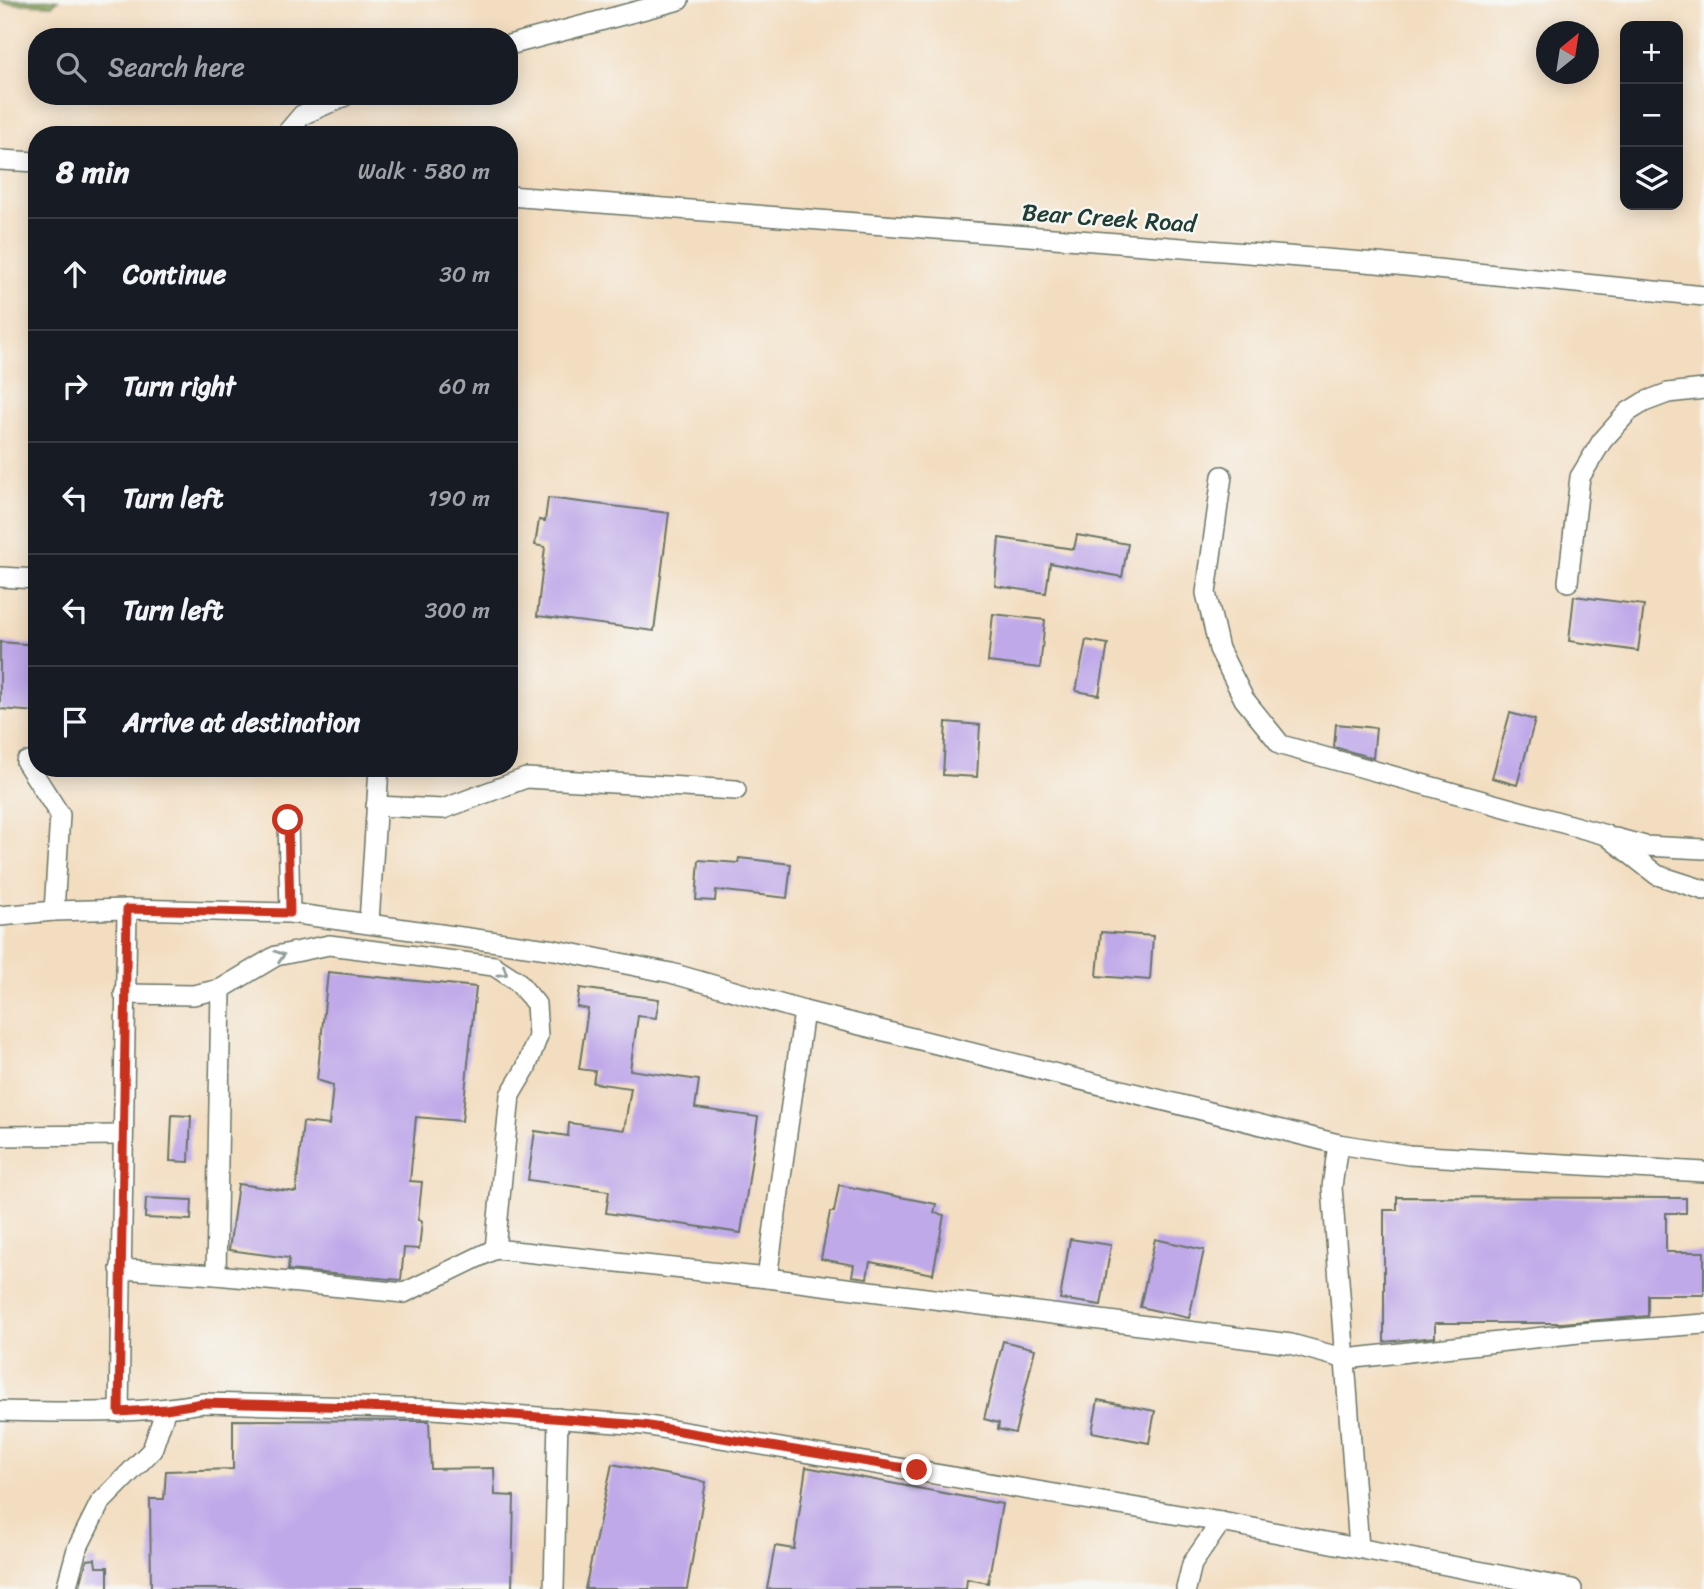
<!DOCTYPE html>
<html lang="en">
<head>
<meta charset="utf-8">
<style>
	:root { --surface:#171b24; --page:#20242c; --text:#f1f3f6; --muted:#9ea1a6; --line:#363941 }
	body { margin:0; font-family:Sriracha,sans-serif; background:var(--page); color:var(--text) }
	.controls { position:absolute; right:21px; top:21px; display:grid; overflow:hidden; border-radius:14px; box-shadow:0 4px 18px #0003 }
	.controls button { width:63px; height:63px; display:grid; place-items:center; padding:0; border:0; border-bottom:2px solid var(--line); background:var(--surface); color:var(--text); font:35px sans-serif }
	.compass { position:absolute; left:1536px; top:21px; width:63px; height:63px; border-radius:50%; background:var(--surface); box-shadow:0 4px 18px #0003; rotate:30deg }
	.stop { position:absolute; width:21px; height:21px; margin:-16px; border:5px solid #c8321e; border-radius:50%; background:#fff }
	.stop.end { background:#c8321e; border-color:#fff; box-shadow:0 2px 7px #0008 }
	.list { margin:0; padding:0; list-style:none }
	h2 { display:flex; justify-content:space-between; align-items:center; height:91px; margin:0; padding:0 28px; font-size:30px }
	h2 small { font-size:23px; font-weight:400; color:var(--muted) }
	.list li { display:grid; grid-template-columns:46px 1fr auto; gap:21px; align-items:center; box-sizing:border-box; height:112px; padding:0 28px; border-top:2px solid var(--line) }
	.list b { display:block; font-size:26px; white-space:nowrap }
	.list em { font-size:23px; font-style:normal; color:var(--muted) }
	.icon { flex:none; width:38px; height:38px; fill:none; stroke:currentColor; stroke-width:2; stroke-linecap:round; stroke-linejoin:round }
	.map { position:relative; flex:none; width:1704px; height:1589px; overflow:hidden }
	.search { position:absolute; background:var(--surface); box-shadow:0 4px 18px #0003; left:28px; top:28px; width:490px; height:77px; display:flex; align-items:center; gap:18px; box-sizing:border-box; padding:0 24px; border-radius:28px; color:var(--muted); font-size:26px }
	.panel { position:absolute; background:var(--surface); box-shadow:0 4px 18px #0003; left:28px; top:126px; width:490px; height:651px; border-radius:28px }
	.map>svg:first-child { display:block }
	.forest { fill:#8ea658; stroke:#567246; stroke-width:2 }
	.building { fill:#bfa9e9 }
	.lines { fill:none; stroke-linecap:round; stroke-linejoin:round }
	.minor-casing { stroke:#697565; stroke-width:22 }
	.minor { stroke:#fff; stroke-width:19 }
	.oneway { stroke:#8f9e9a }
	.route { stroke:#c8321e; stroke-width:9 }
	.labels { text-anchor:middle; stroke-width:5; stroke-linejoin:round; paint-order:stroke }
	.street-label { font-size:24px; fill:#1f3d34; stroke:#f6f6f2 }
</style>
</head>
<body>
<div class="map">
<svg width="1704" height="1589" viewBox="0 0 1704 1589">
	<rect width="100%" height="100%" fill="#f6f6f2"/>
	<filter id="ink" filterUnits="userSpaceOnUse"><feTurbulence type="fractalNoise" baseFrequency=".0143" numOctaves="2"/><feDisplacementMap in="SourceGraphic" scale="14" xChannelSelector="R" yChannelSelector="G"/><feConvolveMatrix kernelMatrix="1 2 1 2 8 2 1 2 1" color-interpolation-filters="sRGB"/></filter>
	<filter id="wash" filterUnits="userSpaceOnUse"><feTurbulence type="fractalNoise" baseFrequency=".00686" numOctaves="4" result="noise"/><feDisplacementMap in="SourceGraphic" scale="28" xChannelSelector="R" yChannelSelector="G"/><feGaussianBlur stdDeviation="1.57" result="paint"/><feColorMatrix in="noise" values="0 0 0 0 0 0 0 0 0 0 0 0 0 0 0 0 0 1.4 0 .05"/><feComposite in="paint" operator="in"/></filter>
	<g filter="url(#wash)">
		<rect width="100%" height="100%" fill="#f3ddc0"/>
		<!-- forest -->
		<polygon class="forest" points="0,0 58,0 52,5 5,3"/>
		<g id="blocks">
			<!-- building -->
			<g class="building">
				<polygon points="548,498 669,513 654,631 537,616 545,547 535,545 539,520 545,521"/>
				<polygon points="1077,535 1128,544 1122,577 1050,563 1046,593 995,586 999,538 1074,549"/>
				<polygon points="1574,596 1644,605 1638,651 1569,641"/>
				<polygon points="993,614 1045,620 1040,668 988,662"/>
				<polygon points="1086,640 1108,644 1099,695 1076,691"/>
				<polygon points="0,642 37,645 37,712 0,709"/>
				<polygon points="1510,713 1535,720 1517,785 1492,778"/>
				<polygon points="946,722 980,725 977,777 943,775"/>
				<polygon points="1336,724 1376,728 1373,758 1334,747"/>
				<polygon points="739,858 791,864 787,898 716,890 715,901 696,900 699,860 738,863"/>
				<polygon points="1101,932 1153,936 1150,980 1097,976"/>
				<polygon points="328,972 476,987 462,1121 416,1117 410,1181 422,1182 418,1220 422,1221 419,1249 404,1248 401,1280 288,1270 289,1258 229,1250 238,1184 296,1192 303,1122 329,1125 333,1085 317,1080"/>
				<polygon points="580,988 659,999 656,1018 638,1016 630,1070 699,1080 695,1108 758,1117 741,1233 606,1213 609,1191 528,1180 535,1131 568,1136 569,1123 624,1130 631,1088 593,1083 595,1071 579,1069 588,1009 577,1007"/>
				<polygon points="172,1115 191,1116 189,1162 170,1161"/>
				<polygon points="839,1185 936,1204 934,1213 944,1215 933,1274 870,1262 867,1278 852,1276 854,1265 821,1259 830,1212 834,1212"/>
				<polygon points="1397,1197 1686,1198 1686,1213 1666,1213 1666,1252 1704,1252 1704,1295 1648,1295 1648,1316 1562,1323 1435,1323 1435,1337 1384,1342 1384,1210 1397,1210"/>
				<polygon points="146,1198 192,1200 191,1220 145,1218"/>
				<polygon points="1070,1239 1111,1245 1101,1305 1060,1299"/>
				<polygon points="1155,1239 1204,1250 1189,1318 1140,1307"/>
				<polygon points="1003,1341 1035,1349 1015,1433 998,1429 999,1423 984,1419"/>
				<polygon points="1098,1400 1155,1411 1149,1443 1092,1432"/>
				<polygon points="233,1420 429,1421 431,1469 494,1468 495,1495 514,1496 512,1589 151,1589 150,1499 164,1499 166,1471 233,1469"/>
				<polygon points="612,1464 706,1482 687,1589 585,1589"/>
				<polygon points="806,1467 1002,1504 988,1583 967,1579 966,1589 767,1589 775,1546 794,1549"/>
				<polygon points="95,1559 96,1567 108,1567 108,1589 79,1589 87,1560"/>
			</g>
		</g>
	</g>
	<g filter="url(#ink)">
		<use href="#blocks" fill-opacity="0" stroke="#697565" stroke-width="2"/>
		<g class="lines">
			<defs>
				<g id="minor">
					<polyline points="509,45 679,0"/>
					<polyline points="285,135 302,115 345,96"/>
					<polyline points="0,160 37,162"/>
					<polyline points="509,196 1377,263 1704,296"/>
					<polyline points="1222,476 1206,593 1219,649 1244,699 1281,745 1606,835 1657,875 1704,890"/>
					<polyline points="0,577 37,579"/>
					<polyline points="1568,582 1580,477 1602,441 1628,412 1644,402 1668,393 1704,389"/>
					<polyline points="26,762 60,815 54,911"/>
					<polyline points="376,806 443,809 526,778 736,790"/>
					<polyline points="288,820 290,913"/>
					<polyline points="1615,838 1645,846 1704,849"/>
					<polyline points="0,916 54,911 127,909 290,913 555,950 671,973 804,1011 1338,1144 1409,1155 1704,1172"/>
					<polyline points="369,922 379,768"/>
					<polyline points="124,994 193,995 221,989 276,956 329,945 494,966 517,981 536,1004 538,1036 526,1068 510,1095 495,1249"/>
					<polyline points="0,1136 123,1135"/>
					<polyline points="1338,1144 1332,1187 1359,1548"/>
					<polyline points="120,1269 216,1275 404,1293 495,1249 767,1278 1291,1344 1346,1359 1579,1333 1704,1324"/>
					<polyline points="216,1275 221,989"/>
					<polyline points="767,1278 804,1011"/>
					<path d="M0,1411C68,1412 136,1415 203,1403L433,1409L643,1425L1221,1522L1572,1589"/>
					<polyline points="119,1412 127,909"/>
					<polyline points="66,1589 77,1549 100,1503 152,1450 166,1409"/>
					<polyline points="554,1589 558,1418"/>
					<polyline points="1186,1589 1192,1564 1221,1522"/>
				</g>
			</defs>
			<!-- minor casing -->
			<use href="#minor" class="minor-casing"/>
			<!-- minor -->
			<use href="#minor" class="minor"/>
		</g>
		<!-- one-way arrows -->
		<defs><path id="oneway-chevron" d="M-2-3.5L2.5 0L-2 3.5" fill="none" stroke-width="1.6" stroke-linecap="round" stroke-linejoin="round" transform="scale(1.75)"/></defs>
		<g class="oneway">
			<use href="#oneway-chevron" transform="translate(280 956) rotate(-18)"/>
			<use href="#oneway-chevron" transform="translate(503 972) rotate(33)"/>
		</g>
	</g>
	<g class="lines" filter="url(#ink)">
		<!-- route -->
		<polyline class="route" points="288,820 290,913 127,909 119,1412 166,1409 203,1403 433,1409 643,1425 917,1470"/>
	</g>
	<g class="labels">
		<!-- street labels -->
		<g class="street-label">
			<text transform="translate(1109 218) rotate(4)" y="8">Bear Creek Road</text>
		</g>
	</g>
</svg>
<div class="controls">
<button>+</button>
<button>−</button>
<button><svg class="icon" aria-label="layers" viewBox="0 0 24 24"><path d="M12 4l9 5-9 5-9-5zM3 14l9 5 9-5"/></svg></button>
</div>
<svg class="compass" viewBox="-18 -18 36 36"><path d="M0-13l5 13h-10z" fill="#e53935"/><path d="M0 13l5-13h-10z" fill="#9ea1a6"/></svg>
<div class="stop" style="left:288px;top:820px"></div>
<div class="stop end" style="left:917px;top:1470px"></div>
<div class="search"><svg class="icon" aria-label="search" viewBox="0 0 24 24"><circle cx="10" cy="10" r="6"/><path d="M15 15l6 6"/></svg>Search here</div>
<section class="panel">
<h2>8 min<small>Walk · 580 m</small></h2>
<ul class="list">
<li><svg class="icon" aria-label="ahead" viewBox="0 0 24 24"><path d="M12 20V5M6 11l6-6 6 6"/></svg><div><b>Continue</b></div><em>30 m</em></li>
<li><svg class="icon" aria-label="right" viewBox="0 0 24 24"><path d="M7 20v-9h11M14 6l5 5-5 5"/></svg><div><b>Turn right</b></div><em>60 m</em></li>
<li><svg class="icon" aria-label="left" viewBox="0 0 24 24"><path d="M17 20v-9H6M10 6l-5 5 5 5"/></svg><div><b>Turn left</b></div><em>190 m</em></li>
<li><svg class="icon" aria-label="left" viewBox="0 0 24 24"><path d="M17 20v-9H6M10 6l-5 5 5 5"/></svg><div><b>Turn left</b></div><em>300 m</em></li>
<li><svg class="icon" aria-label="arrive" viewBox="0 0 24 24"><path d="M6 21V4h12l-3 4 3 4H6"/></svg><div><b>Arrive at destination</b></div></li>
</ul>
</section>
</div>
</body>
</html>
